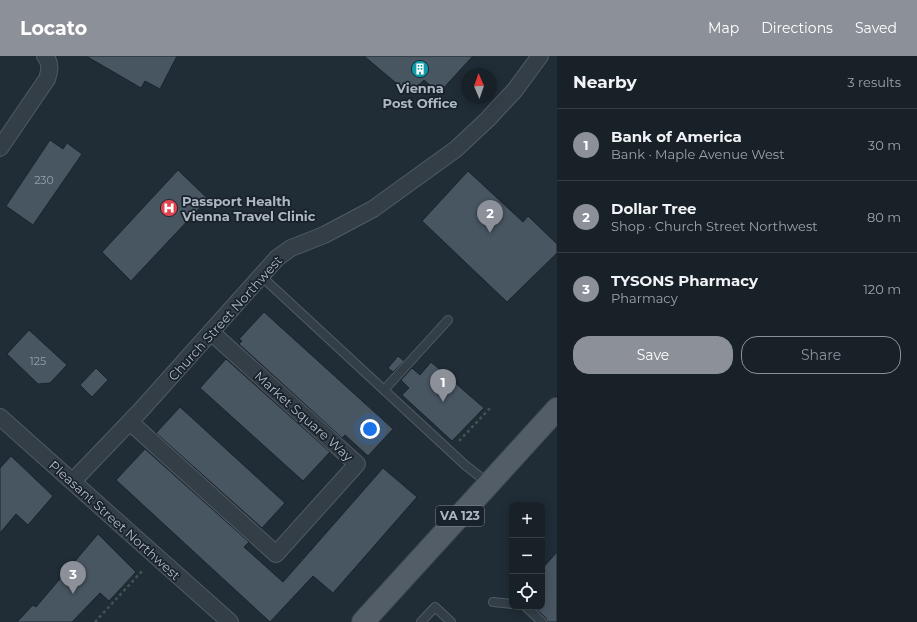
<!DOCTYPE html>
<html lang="en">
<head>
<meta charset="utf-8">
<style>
	:root { --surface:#182128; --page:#212930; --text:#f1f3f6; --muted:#9fa3a8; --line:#363e45; --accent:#8c9099 }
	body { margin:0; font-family:Montserrat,sans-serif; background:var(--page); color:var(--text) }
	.controls { position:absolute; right:12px; bottom:12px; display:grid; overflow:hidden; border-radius:8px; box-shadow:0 2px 10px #0003 }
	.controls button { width:36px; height:36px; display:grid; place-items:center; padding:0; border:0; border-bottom:1px solid var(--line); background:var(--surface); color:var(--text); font:20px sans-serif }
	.compass { position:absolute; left:461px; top:12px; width:36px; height:36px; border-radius:50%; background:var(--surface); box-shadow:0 2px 10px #0003; rotate:358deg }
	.you { position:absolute; left:370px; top:373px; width:14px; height:14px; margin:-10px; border:3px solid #fff; border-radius:50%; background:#1a73e8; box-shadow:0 0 0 6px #1a73e833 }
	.badge { display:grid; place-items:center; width:26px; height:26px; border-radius:50%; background:var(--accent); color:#fff; font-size:13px; font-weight:700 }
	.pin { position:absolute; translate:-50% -33px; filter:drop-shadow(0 1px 2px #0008) }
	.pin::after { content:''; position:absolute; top:21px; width:14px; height:12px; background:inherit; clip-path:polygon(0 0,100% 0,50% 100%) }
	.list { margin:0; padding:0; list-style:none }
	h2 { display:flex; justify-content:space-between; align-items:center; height:52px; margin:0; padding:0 16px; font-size:17px }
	h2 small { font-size:13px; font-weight:400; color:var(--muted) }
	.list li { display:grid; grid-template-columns:26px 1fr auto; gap:12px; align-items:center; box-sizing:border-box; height:72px; padding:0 16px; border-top:1px solid var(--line) }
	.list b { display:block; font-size:15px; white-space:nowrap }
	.list p { margin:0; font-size:13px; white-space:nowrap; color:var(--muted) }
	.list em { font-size:13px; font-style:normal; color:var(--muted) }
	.actions { display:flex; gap:8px; padding:12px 16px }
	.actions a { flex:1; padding:9px 0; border:1px solid var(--accent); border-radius:16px; text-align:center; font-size:14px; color:var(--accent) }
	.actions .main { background:var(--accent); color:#fff }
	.icon { flex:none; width:22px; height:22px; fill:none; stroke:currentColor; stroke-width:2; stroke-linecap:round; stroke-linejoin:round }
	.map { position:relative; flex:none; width:557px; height:566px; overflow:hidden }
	header { display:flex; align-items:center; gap:24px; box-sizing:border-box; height:56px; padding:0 20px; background:var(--accent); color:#fff }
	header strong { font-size:19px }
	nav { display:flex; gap:22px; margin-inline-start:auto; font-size:14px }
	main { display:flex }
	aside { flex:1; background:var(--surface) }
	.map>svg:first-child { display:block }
	.building { fill:#485662; stroke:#1b242d }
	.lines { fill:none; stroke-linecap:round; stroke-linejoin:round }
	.lane-casing { stroke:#515b65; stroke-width:10 }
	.street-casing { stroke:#515b65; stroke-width:18 }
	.primary-casing { stroke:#3d4650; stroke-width:24 }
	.path { stroke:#405454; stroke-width:2.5; stroke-dasharray:3 3; stroke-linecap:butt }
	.lane { stroke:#343e47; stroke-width:8 }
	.street { stroke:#343e47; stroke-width:16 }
	.primary { stroke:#525d67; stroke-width:22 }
	.labels { text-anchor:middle; stroke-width:3.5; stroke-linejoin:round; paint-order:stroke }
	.number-label { font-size:11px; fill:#94a0ac }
	.shield { fill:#19222b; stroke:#818b96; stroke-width:1 }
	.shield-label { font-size:12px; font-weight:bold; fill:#aeb8c4 }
	.poi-label { font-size:13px; font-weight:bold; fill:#aeb8c4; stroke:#19222b }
	.street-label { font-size:13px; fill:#aeb8c4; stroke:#19222b }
</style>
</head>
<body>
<header>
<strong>Locato</strong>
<nav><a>Map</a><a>Directions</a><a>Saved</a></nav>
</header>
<main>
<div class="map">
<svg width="557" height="566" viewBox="0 0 557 566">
	<rect width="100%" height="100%" fill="#202c36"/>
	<!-- building -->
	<g class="building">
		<polygon points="86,0 177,0 160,33 145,25 141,32"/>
		<polygon points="364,0 473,0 439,37 424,24 409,38"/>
		<polygon points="50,84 63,93 67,87 82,98 33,169 6,150"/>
		<polygon points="178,114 208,143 131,225 102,196"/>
		<polygon points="468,115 523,166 528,160 557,188 557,197 507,246 422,165"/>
		<polygon points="264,256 393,373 368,400 345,379 342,382 239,288 242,285 239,283"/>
		<polygon points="29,274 67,309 50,327 38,328 7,298"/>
		<polygon points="398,300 404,305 393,316 388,312"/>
		<polygon points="226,303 330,396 303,425 200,332"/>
		<polygon points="431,306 484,352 452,385 402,339 409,332 401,324 412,312 420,319"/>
		<polygon points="96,312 108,324 92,341 80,329"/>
		<polygon points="180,351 285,447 262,472 156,377"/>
		<polygon points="145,393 249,486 244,491 283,526 383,412 417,441 333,537 313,520 270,566 116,424"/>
		<polygon points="11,400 53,440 28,469 16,458 0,477 0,412"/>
		<polygon points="98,478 136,516 109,545 100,537 72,566 17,566 33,549 36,551"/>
		<polygon points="557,496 557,566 547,566 546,562 534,551 542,551 542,513"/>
	</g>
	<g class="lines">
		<defs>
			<g id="lane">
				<polyline points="261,220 465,409 488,427"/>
				<polyline points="384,334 448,264"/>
				<polyline points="493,546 512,548"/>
				<polyline points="526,551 542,566"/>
				<polyline points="421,566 435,551 451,566"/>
			</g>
			<g id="street">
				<path d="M0,92L47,23C50,14 51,7 45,0"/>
				<polyline points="0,361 230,566"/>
				<polyline points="130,366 276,498 357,408 211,276"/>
				<polyline points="73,425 141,354 277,202 291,192 324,179 373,153 456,93 488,63 515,34 540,0"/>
			</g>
			<polyline id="primary" points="363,566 557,353"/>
		</defs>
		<!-- lane casing -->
		<use href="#lane" class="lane-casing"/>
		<!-- street casing -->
		<use href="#street" class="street-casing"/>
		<!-- primary casing -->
		<use href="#primary" class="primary-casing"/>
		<!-- path -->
		<g class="path">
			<polyline points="459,385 492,350"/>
			<polyline points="95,566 143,514"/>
		</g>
		<!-- lane -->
		<use href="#lane" class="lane"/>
		<!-- street -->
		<use href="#street" class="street"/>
		<!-- primary -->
		<use href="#primary" class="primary"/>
	</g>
	<!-- icons -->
	<defs>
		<symbol id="building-disc" viewBox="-11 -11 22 22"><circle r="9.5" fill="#0f9aa8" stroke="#19222b"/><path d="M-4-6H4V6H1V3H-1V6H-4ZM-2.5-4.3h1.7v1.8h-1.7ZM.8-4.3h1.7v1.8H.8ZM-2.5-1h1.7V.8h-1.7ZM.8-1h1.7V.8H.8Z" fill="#fff"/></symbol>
		<symbol id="hospital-disc" viewBox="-11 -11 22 22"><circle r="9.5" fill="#e0444e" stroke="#19222b"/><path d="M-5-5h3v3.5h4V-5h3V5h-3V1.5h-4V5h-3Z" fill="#fff"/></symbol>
	</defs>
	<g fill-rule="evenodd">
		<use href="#building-disc" x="410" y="3" width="20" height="20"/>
		<use href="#hospital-disc" x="159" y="142" width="20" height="20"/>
	</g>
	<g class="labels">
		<!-- number labels -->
		<g class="number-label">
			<text x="44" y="128">230</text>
			<text x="38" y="309">125</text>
		</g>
		<!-- shield labels -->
		<rect class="shield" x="436" y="450" width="48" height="20" rx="3"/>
		<g class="shield-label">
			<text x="460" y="464">VA 123</text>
		</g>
		<!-- poi labels -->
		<g class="poi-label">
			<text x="420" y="37">Vienna<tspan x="420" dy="15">Post Office</tspan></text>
			<text x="182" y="150" text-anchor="start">Passport Health<tspan x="182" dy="15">Vienna Travel Clinic</tspan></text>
		</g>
		<!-- street labels -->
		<g class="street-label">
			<text transform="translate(225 262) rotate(-48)" y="5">Church Street Northwest</text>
			<text transform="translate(304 360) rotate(42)" y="5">Market Square Way</text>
			<text transform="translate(115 464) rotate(42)" y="5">Pleasant Street Northwest</text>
		</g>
	</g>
</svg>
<div class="controls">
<button>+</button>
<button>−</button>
<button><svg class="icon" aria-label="locate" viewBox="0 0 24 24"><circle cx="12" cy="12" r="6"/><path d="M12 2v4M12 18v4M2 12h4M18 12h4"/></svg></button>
</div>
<svg class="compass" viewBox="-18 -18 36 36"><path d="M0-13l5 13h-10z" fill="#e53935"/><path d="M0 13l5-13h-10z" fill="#9fa3a8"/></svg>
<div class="you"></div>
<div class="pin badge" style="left:443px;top:346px">1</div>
<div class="pin badge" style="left:490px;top:177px">2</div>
<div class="pin badge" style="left:73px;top:538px">3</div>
</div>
<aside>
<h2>Nearby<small>3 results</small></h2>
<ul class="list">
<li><span class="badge">1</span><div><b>Bank of America</b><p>Bank · Maple Avenue West</p></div><em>30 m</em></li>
<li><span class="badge">2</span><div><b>Dollar Tree</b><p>Shop · Church Street Northwest</p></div><em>80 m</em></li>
<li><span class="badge">3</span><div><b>TYSONS Pharmacy</b><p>Pharmacy</p></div><em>120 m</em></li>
</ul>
<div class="actions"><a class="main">Save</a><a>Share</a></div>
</aside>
</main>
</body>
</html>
